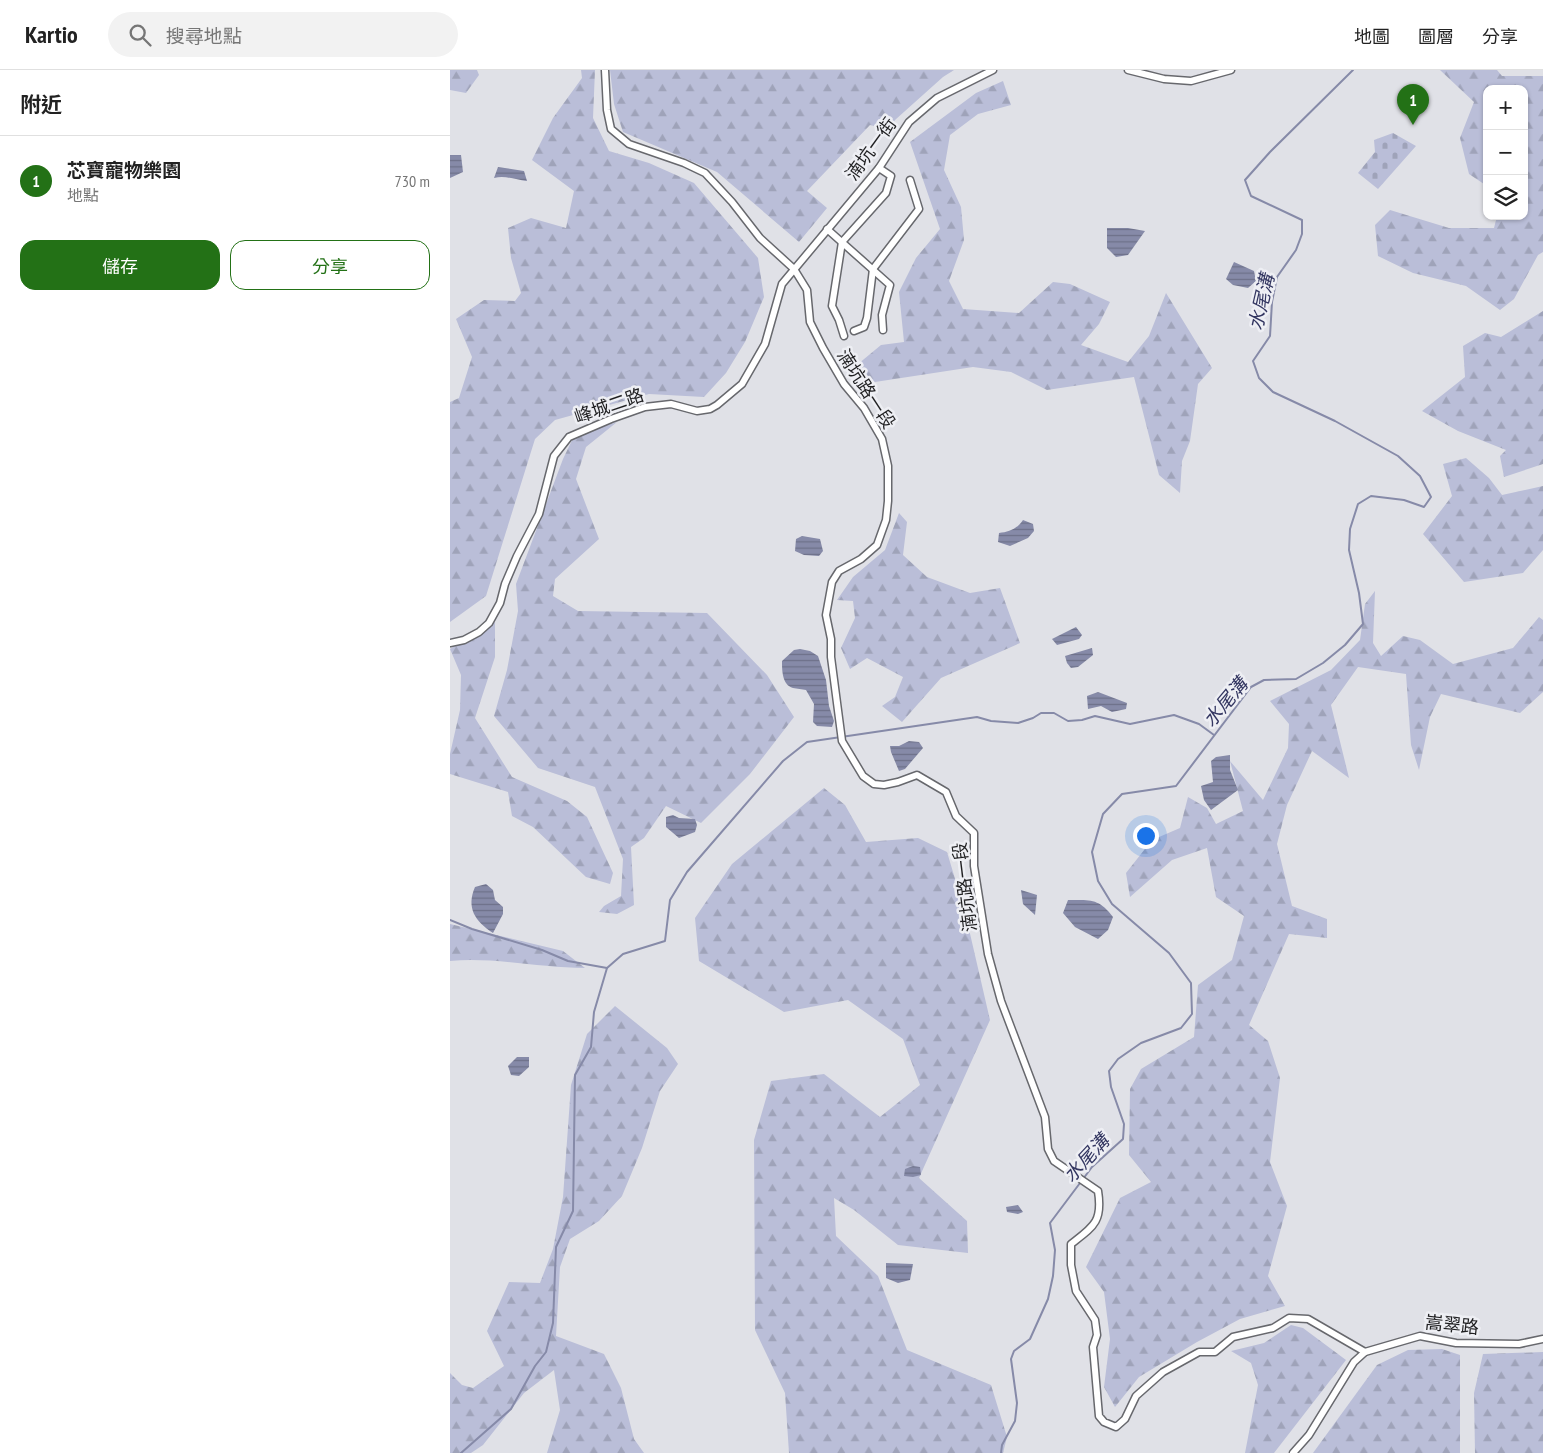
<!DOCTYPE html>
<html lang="zh-TW">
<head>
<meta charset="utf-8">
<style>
	:root { --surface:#fff; --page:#f2f2f2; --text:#222; --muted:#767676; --line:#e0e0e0; --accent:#237116 }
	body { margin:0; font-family:"PT Sans Narrow","Noto Sans TC",sans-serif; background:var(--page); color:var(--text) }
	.controls { position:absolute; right:15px; top:15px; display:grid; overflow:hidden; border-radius:10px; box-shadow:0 1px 4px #0004 }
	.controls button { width:45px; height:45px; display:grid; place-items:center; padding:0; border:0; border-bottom:1px solid var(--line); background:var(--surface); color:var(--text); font:25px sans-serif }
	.you { position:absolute; left:695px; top:765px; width:18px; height:18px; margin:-12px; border:4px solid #fff; border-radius:50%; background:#1a73e8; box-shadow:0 0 0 8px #1a73e833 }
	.badge { display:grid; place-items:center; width:32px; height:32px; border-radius:50%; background:var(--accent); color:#fff; font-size:16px; font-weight:700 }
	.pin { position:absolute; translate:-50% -41px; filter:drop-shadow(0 1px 2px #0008) }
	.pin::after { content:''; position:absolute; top:26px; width:18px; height:15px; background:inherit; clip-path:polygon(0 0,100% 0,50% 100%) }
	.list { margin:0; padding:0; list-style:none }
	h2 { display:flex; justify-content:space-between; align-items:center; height:65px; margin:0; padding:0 20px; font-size:21px }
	h2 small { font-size:16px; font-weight:400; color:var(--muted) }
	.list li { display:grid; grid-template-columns:32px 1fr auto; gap:15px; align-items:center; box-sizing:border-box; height:90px; padding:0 20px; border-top:1px solid var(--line) }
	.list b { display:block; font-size:19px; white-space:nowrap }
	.list p { margin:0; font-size:16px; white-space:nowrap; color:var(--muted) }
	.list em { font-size:16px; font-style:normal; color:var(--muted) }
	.actions { display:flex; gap:10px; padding:15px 20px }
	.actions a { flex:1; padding:11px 0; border:1px solid var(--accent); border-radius:15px; text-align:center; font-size:18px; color:var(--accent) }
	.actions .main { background:var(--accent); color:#fff }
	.icon { flex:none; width:28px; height:28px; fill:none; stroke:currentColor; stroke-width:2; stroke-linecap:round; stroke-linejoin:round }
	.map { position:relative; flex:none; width:1093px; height:1383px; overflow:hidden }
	header { display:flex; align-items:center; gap:30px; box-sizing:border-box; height:70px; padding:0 25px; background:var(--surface); border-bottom:1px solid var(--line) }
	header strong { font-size:24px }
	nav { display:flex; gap:28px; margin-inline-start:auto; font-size:18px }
	.search { width:350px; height:45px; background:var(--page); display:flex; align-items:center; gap:12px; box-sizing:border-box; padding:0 18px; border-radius:28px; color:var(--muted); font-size:19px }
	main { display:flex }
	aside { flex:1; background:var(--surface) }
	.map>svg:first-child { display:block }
	.forest { fill:url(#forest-firs) }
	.cemetery { fill:url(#cemetery-stones) }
	.water { fill:url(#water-rules) }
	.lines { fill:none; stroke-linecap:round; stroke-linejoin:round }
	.stream { stroke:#868aa8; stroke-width:2 }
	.street-casing { stroke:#67686d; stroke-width:9 }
	.street { stroke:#fff; stroke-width:6 }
	.labels { text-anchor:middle; stroke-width:5; stroke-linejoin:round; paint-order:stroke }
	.street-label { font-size:18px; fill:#1f1f21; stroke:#eeeff4 }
	.water-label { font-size:19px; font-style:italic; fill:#333661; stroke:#eeeff4 }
</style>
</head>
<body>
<header>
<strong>Kartio</strong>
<div class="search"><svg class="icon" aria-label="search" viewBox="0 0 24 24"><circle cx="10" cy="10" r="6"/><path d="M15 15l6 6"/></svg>搜尋地點</div>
<nav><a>地圖</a><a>圖層</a><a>分享</a></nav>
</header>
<main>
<aside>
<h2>附近<small></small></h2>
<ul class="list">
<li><span class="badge">1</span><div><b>芯寶寵物樂園</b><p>地點</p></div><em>730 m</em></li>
</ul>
<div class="actions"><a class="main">儲存</a><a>分享</a></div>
</aside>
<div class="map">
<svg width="1093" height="1383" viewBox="0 0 1093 1383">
	<defs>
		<pattern id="forest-firs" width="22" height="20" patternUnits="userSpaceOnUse" patternTransform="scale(1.25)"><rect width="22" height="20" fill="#babed8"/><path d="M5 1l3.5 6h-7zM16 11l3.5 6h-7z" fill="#9fa3b9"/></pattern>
		<pattern id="cemetery-stones" width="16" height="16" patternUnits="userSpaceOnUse" patternTransform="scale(1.25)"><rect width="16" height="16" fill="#babed8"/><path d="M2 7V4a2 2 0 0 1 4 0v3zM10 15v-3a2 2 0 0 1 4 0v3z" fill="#9fa3b9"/></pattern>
		<pattern id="water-rules" width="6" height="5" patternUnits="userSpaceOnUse" patternTransform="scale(1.25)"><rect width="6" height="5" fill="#868aa8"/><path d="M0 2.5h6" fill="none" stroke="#6d7088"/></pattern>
	</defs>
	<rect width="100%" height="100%" fill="#e0e1e7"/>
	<!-- forest -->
	<g class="forest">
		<polygon points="0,0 27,0 29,5 16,23 0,20"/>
		<polygon points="131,0 145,0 143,48 159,81 199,93 244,113 308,188 314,227 295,272 276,303 254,327 199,324 105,350 85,369 36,526 0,552 0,332 9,328 22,287 6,249 34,230 65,231 71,223 61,188 58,158 81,148 116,158 124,121 82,90 103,48 132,8"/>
		<polygon points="160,0 504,0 493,7 445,50 440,60 420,55 357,121 377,138 349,172 267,102 173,62 164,34"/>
		<polygon points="990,0 1047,0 1052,6 1093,6 1093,182 1088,185 1064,229 1050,240 1016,216 963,203 928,186 925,155 940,140 999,158 1044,158 1047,146 1074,146 1074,19 1037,19 1037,116 1019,104 1010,68 1024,32"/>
		<polygon points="553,11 561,35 528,44 500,65 494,100 511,137 514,170 499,211 513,239 569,243 603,212 620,214 660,232 649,254 631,275 678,292 699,266 716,223 762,298 748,314 740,371 732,391 730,423 709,405 684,307 597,320 561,302 523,297 425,312 402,299 431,275 454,272 449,222 466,188 490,159 460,72 526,23"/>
		<polygon points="1093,241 1093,394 1054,407 1050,386 1056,380 1008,361 972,341 1015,307 1013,276 1035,263 1051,267"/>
		<polygon points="167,352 136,377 126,409 149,469 105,509 103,526 128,541 257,543 317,605 344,647 300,704 251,753 216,736 194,768 181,777 184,835 167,844 149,842 154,836 171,826 173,789 145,717 88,698 44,646 57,600 68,541 66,514 113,389 124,366"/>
		<polygon points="1016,388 1039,408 1052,425 1093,416 1093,480 1073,503 1014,512 973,464 1002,426 993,394"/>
		<polygon points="449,443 457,452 453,485 477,507 520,523 550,518 570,573 491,608 452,652 432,636 445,627 453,607 417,588 400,599 391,578 405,548 403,531 387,530 403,507 435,480"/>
		<polygon points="925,521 923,573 931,586 953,566 970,570 1003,594 1063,578 1089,547 1093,550 1093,622 1070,643 991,624 980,647 969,700 961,675 956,604 908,597 881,635 899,708 862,681 837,735 827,774 842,836 877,849 877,868 839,864 799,955 818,971 830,1008 820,1092 837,1136 818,1206 835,1236 790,1249 747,1272 689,1307 665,1337 654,1317 660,1269 654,1222 636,1197 670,1128 701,1112 679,1085 680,1019 691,999 744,967 748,915 782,890 794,846 766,827 757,778 722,790 680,827 676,803 702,770 730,758 738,727 757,738 766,754 793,741 780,691 813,730 838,678 839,654 820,631 881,600 910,570 915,534"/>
		<polygon points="45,552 45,587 25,648 62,707 117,731 137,747 163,803 160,814 136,807 83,757 62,746 58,722 0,704 0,684 10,640 11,605 0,579"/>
		<polygon points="374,718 395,735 416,772 468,768 497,782 515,842 540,950 469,1108 517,1151 518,1183 448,1175 404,1140 384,1128 386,1166 428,1206 457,1280 541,1315 557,1367 553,1383 339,1383 335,1323 305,1260 304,1070 321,1011 374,1004 430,1047 470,1015 453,969 398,930 334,942 249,891 245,848 282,794"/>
		<path d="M0,854L113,881L135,898C90,898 45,887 0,891Z"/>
		<polygon points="165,936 217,978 228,994 210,1021 192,1078 172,1126 149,1151 120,1169 110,1197 106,1266 154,1284 171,1318 184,1369 194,1383 97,1383 110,1340 104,1300 74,1323 33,1375 21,1383 0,1383 0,1303 12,1315 23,1318 54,1296 37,1261 59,1212 90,1213 103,1179 113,1127 121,1015 137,964"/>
		<polygon points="841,1255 853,1258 896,1290 824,1383 795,1383 808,1315 801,1293 781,1281 814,1273"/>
		<polygon points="992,1279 1010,1285 1010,1383 863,1383 927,1295 958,1280"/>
		<polygon points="1093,1282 1093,1383 1025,1383 1024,1323 1033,1284"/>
	</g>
	<!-- cemetery -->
	<polygon class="cemetery" points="943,63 966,76 928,119 908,103 925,82 924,70"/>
	<!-- water -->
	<g class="water">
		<polygon points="0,85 11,85 13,102 0,108"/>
		<path d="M48,97L74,101L77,111C65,110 56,105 44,108Z"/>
		<polygon points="657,158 678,158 695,161 678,185 666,187 657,178"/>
		<polygon points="784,192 804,201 806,211 798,218 783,215 776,209"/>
		<path d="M573,450L583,454L584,461L578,468L560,476L548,472L549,463C559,462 567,459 573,450Z"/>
		<polygon points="352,466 370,469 373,481 369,486 354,485 345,481 346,469"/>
		<polygon points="626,557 632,565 629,569 607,575 602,569"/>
		<polygon points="642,578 643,585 628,597 621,598 617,593 615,586"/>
		<path d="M350,579L360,581L368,586L376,610L379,636L384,651L382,657L367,656L363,652L364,634L356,620C352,619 347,619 343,618C332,615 332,600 332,591L344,580Z"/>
		<polygon points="648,622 677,633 676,639 662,642 651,636 638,639 637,626"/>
		<polygon points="459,671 469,672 473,678 455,699 449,701 441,682 440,676 449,676"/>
		<polygon points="780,685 780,700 788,720 761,740 754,730 751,716 763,712 761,691 766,687"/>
		<polygon points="223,745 229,748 245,749 247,755 245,762 229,768 216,757 216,747"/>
		<path d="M36,814L43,820L45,830L53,837V844L43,863C25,851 16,838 25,817Z"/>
		<polygon points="571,820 587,825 585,845 573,834"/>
		<path d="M618,830C640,830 649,828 663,847L658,860L648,869L625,857L613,843Z"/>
		<polygon points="67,987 79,987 79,997 69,1006 61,1005 58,996"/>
		<polygon points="463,1096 470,1097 471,1105 463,1107 454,1106 455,1099"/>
		<polygon points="568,1135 573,1142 568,1144 557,1142 556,1137"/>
		<polygon points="436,1193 463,1194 460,1210 448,1213 436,1208"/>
	</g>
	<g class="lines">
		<!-- stream -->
		<g class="stream">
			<polyline points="0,850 22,859 92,880 118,891 157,898"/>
			<polyline points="11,1383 61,1339 85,1296 96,1282 103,1253 106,1177 123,1141 125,1005 141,977 144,942 157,898 173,884 215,871 220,830 237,802 333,691 357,672 527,647 541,651 568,653 583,648 591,643 604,643 618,651 632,650 645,646 680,654 724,645 749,654 764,665"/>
			<polyline points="551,1383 552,1375 565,1351 567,1333 561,1289 564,1281 580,1269 598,1229 603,1206 605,1180 600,1153 642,1097 673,1069 674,1054 661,1017 659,1001 668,989 691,973 731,958 742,944 741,913 719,883 662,834 648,811 642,782 653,744 672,724 726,716 801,617 814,610 846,609 873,593 895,575 913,554 909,523 899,480 900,459 908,434 921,426 954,430 974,437 981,427 970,406 948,386 885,351 823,322 809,308 803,291 820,266 822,232 827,207 846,180 852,164 852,150 801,126 795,110 820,82 903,0"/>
		</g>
		<defs>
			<g id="street">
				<path d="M155,0L157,40L161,59L179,74L234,93L255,103L282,132L310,168L344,199L357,220L360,252L373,278L394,314L414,338L432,369L438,396V431L436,450L427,475L411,489L389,501L382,512L376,545L381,569V587L392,671L413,706L424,714L434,715L448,712L467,705L496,722L506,746L524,763V796L538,884L551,931L595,1047L598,1079L604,1091L648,1121C653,1152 643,1157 621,1174V1195L626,1221L645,1250L647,1265L643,1277L649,1346L654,1352L666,1357L675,1349L686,1326L713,1302L749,1282H765L783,1267L823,1258L839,1248L858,1249L915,1282"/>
				<polyline points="678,0 714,9 741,11 781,0"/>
				<polyline points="377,159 440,215 432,245 433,260"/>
				<polyline points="404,261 414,257 417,248 423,199 469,139 460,110"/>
				<polyline points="394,266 389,250 382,236 392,172 436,123 441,106 429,98"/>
				<polyline points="0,573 14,570 29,562 39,553 50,533 55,514 67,486 89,444 104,386 119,367 161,349 195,337 221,334 247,341 260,339 267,335 292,314 315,274 332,214 429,98 459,52 487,28 543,0"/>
				<polyline points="843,1383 859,1365 904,1292 915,1282 970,1266 1006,1273 1069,1274 1093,1269"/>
			</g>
		</defs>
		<!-- street casing -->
		<use href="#street" class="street-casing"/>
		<!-- street -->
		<use href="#street" class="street"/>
	</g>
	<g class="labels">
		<!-- street labels -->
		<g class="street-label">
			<text transform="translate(421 79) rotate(-54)" y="6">湳坑一街</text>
			<text transform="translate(416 319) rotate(57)" y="6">湳坑路一段</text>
			<text transform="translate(159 336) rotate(-19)" y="6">峰城二路</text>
			<text transform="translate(515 817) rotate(-97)" y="6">湳坑路一段</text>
			<text transform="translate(1002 1255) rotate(6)" y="6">嵩翠路</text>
		</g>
		<!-- water labels -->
		<g class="water-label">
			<text transform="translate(811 232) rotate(-77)" y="7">水尾溝</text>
			<text transform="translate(775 632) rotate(-50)" y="7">水尾溝</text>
			<text transform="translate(636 1088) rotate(-47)" y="7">水尾溝</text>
		</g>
	</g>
</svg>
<div class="controls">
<button>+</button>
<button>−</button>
<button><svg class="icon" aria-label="layers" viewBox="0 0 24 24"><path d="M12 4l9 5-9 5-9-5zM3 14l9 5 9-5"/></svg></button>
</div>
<div class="you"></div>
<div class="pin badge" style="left:963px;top:55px">1</div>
</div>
</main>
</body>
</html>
